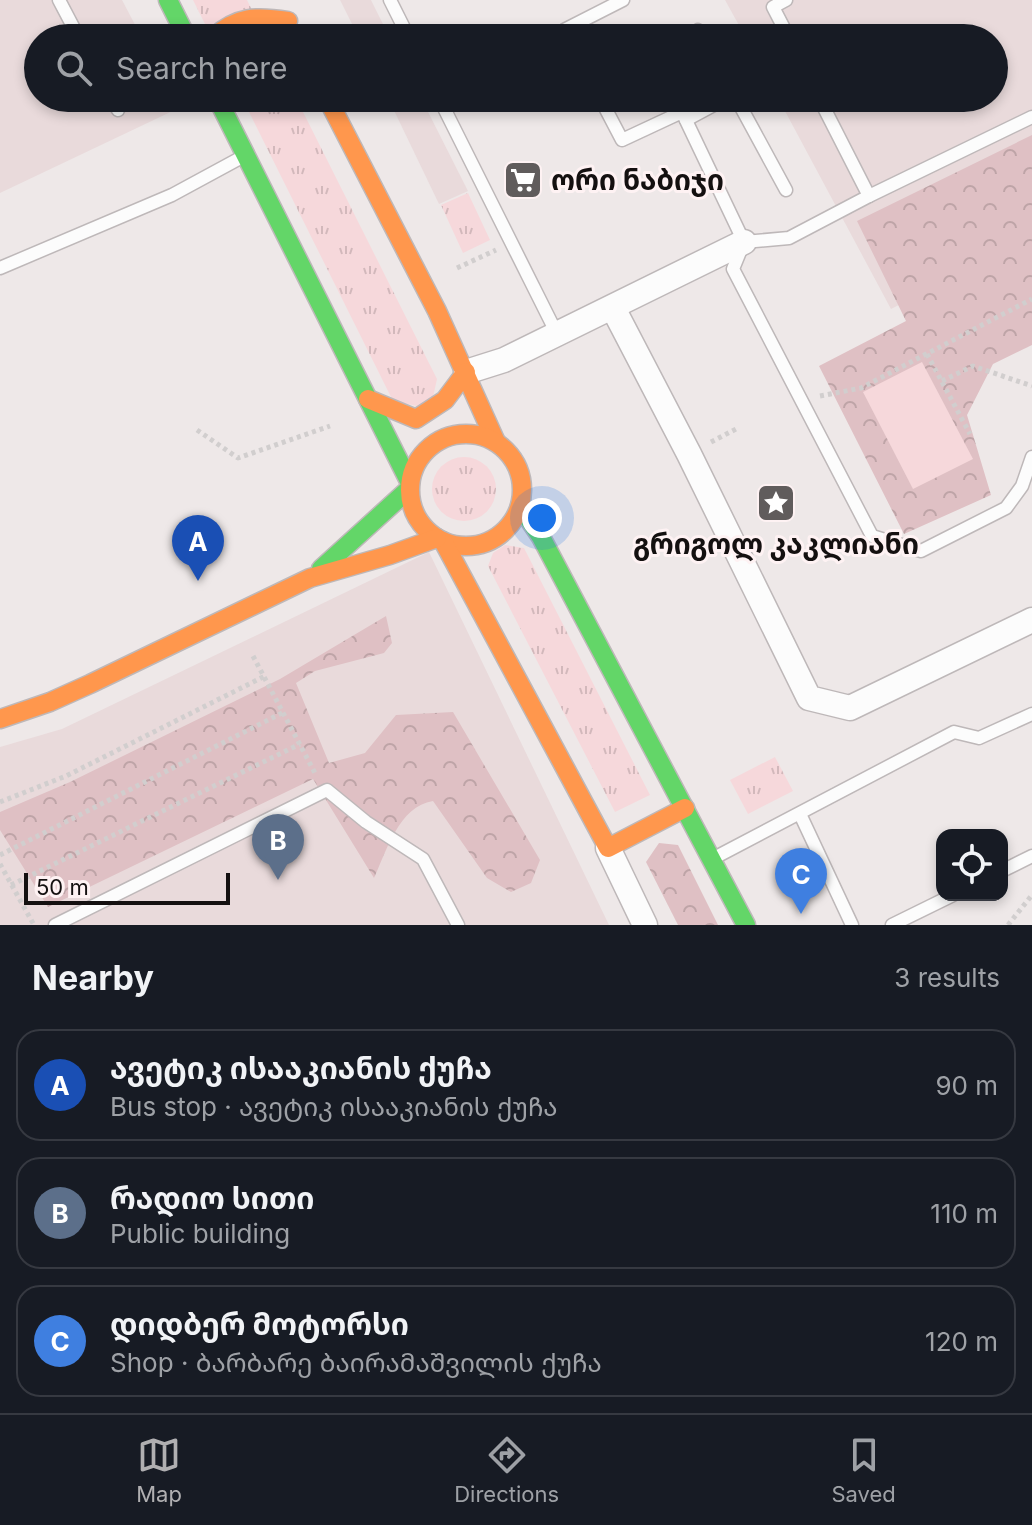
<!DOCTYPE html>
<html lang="en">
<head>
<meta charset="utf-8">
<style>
	:root { --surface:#171b24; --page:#20242c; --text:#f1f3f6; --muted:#9ea1a6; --line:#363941; --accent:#b0afb1 }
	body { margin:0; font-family:Inter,"Noto Sans Georgian",sans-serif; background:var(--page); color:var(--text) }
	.controls { position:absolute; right:24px; bottom:24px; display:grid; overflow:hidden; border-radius:16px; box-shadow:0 4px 12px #0003 }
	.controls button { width:72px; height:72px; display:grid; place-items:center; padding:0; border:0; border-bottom:2px solid var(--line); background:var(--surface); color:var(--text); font:40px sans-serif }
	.scale { position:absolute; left:24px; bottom:20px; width:206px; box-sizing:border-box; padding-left:8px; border:4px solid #141010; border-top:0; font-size:22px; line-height:28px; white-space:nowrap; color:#141010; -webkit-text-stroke:6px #fef2f3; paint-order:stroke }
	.you { position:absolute; left:542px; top:518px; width:28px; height:28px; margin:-20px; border:6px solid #fff; border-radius:50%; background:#1a73e8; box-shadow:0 0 0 12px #1a73e833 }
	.badge { display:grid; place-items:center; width:52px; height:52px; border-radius:50%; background:var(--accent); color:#fff; font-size:26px; font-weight:700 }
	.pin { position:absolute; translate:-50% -66px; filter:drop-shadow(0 2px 4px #0008) }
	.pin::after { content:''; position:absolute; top:42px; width:28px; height:24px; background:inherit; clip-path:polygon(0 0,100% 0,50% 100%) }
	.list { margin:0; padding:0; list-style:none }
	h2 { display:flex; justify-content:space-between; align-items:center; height:104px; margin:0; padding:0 32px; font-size:34px }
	h2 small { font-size:26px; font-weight:400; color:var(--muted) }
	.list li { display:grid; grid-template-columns:52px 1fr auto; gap:24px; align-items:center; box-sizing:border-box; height:112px; margin:0 16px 16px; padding:0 16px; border:2px solid var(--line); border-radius:24px }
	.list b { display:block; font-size:30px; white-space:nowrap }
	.list p { margin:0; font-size:26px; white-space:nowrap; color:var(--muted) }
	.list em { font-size:26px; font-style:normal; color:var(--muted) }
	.icon { flex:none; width:44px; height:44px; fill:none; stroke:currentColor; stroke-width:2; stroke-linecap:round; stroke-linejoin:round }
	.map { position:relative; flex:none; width:1032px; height:925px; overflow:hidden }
	.search { position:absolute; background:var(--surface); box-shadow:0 4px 12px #0003; left:24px; right:24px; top:24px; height:88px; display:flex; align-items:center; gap:20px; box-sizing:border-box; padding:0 28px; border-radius:44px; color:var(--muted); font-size:30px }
	.sheet { height:488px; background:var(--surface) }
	nav { display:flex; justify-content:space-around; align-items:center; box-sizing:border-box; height:112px; border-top:2px solid var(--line); background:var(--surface); font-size:22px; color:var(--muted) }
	nav a { display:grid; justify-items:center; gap:4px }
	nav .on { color:var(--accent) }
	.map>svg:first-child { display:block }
	.built { fill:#e9dadb }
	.grass { fill:url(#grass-tufts) }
	.forest { fill:url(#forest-crowns) }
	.pitch { fill:#f6d8db }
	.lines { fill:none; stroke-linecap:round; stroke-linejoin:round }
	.lane-casing { stroke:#beb8b9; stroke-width:15 }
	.street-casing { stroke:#beb8b9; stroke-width:27 }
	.fast-casing { stroke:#beb8b9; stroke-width:21 }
	.slow-casing { stroke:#beb8b9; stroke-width:21 }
	.path { stroke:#d1cece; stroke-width:5; stroke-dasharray:4 4; stroke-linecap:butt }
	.lane { stroke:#fcfcfc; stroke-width:12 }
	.street { stroke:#fcfcfc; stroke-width:24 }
	.fast { stroke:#63d668; stroke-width:18 }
	.slow { stroke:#ff974d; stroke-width:18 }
	.labels { text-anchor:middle; stroke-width:6; stroke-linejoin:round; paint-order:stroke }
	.poi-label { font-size:28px; font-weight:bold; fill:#141010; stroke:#fef2f3; text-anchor:start }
</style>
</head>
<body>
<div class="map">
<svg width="1032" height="925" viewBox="0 0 1032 925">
	<defs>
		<pattern id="grass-tufts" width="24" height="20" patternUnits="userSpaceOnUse" patternTransform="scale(2)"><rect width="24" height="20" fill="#f6d8db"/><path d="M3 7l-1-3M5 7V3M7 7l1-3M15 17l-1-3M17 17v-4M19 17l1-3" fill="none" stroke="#d2b8bb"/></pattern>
		<pattern id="forest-crowns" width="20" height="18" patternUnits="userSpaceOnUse" patternTransform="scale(2)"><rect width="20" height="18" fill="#dfc0c4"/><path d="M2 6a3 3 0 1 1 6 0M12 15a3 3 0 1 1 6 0" fill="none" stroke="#bea4a7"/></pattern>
	</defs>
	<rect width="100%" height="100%" fill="#eee8e8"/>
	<!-- built -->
	<g class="built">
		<polygon points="0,0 122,0 142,38 38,38 38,98 174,98 179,108 0,193"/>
		<polygon points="340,0 371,0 390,38 359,38"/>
		<polygon points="725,0 1032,0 1032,237 891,309 778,98 994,98 994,38 746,38"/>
		<polygon points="388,98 421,98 468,191 439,204"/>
		<polygon points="429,552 609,925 0,925 0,747 62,729"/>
	</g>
	<!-- grass -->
	<g class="grass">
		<polygon points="193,0 247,0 266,38 212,38"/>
		<polygon points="242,98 296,98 437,379 433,397 422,407 393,401"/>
		<polygon points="468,193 490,240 463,253 441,205"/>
		<circle cx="464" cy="489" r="32"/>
		<polygon points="505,545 524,548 650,795 615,812 488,566 493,553"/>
		<polygon points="775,757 793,791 748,814 730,780"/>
	</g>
	<!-- forest -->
	<g class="forest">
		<polygon points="1032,135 1032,345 993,364 967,415 991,495 904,534 819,366 906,321 857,221"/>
		<path d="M386,616L392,643L384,653L315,671L296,683L329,763L365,753L396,715L453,712L540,860L531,883L511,892L487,878L433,801C399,806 386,852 374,878L313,779L48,907L0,830V812L70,782L280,679Z"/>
		<polygon points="659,843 678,845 718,925 678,925 646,862"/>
	</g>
	<!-- pitch -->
	<polygon class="pitch" points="922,362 973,459 913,489 863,392"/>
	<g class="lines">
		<defs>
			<g id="lane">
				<polyline points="59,0 79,38"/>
				<polyline points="390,0 409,38"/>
				<polyline points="786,0 773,7 789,38"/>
				<polyline points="698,30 703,38"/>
				<polyline points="569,38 564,30 623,0"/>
				<polyline points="111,98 118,110"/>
				<polyline points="439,98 557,334"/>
				<polyline points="600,98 622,140 682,112 744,242 733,269 872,536 921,551 1006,508 1022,486 1032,457"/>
				<polyline points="736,98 786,190"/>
				<polyline points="686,120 727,98"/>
				<polyline points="869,196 1032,117"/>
				<polyline points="744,242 789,238 869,196 819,98"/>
				<polyline points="0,268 172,195 244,156"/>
				<polyline points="800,814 852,925"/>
				<polyline points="714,858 954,732 979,738 1032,714"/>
				<polyline points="1002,871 1032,856"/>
				<polyline points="55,925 327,790 366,822 423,859 458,925"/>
				<polyline points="892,925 953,895"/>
			</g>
			<g id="street">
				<polyline points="613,308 689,454 809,698 850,708 1032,620"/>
				<polyline points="466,372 504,360 744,242"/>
				<polyline points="608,848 645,925"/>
			</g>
			<g id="fast">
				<polyline points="168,0 187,38"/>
				<polyline points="217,98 410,483"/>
				<polyline points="520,506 541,537 746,925"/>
				<polyline points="321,569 409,489"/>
			</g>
			<g id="slow">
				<path d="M213,38C237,16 257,16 288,21"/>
				<polyline points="327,98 437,311 496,442"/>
				<polyline points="368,399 416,419 445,400 466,372"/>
				<circle cx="466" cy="490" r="56"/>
				<polyline points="443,541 608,848 685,808"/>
				<polyline points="0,719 50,702 90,684 310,578 390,555 437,538"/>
			</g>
		</defs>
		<!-- lane casing -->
		<use href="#lane" class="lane-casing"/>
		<!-- street casing -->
		<use href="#street" class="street-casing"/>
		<!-- fast casing -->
		<use href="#fast" class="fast-casing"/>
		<!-- slow casing -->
		<use href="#slow" class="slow-casing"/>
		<!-- path -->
		<g class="path">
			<polyline points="457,268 496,250"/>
			<polyline points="927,354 970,434"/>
			<polyline points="942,381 973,366 1032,386"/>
			<polyline points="820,396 861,388 1032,299"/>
			<polyline points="197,430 238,458 330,426"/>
			<polyline points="711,442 738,428"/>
			<polyline points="253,656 316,775"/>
			<polyline points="0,802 66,776 265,676"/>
			<polyline points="0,855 284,712"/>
			<polyline points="0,864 34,925"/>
			<polyline points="11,885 300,744"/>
			<polyline points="1008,925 1032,895"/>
		</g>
		<!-- lane -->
		<use href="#lane" class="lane"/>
		<!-- street -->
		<use href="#street" class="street"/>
		<!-- fast -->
		<use href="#fast" class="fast"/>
		<!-- slow -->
		<use href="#slow" class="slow"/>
	</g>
	<!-- icons -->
	<defs>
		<symbol id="supermarket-square" viewBox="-11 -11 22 22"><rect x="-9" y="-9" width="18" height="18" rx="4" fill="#605c5c" stroke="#fef2f3"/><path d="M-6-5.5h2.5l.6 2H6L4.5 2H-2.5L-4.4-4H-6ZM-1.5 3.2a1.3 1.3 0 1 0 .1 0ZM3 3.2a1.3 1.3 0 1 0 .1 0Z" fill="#fff"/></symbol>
		<symbol id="sight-square" viewBox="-11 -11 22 22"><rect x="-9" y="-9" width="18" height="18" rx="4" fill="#605c5c" stroke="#fef2f3"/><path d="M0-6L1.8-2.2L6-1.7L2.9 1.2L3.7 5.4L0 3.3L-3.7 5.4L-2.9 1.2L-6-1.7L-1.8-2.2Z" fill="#fff"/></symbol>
	</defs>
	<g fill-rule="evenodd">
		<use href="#supermarket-square" x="501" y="158" width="44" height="44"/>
		<use href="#sight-square" x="754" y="481" width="44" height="44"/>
	</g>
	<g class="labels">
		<!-- poi labels -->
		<g class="poi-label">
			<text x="551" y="190">ორი ნაბიჯი</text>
			<text x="776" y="554" text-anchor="middle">გრიგოლ კაკლიანი</text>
		</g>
	</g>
</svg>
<div class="controls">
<button><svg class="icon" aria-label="locate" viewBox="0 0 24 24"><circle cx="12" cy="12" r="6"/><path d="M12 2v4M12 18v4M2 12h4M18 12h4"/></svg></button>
</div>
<div class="scale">50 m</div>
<div class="you"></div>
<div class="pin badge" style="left:198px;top:581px;background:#1a4fb4">A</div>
<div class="pin badge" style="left:278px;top:880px;background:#5c6f8a">B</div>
<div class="pin badge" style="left:801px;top:914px;background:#3f7fe0">C</div>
<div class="search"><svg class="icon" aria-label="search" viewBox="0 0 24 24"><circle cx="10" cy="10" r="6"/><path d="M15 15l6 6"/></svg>Search here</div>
</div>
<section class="sheet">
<h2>Nearby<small>3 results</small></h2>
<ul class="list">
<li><span class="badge" style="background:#1a4fb4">A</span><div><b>ავეტიკ ისააკიანის ქუჩა</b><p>Bus stop · ავეტიკ ისააკიანის ქუჩა</p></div><em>90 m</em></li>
<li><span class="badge" style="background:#5c6f8a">B</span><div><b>რადიო სითი</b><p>Public building</p></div><em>110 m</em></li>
<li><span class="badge" style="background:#3f7fe0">C</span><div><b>დიდბერ მოტორსი</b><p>Shop · ბარბარე ბაირამაშვილის ქუჩა</p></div><em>120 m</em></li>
</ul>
</section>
<nav>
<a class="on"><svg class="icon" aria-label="map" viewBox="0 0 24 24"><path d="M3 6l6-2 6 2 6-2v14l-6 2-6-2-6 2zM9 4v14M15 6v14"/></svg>Map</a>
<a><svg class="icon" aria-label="directions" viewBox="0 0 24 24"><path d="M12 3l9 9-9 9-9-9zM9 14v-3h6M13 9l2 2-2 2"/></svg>Directions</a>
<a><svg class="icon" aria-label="saved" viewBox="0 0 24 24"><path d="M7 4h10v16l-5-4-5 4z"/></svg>Saved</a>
</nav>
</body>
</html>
